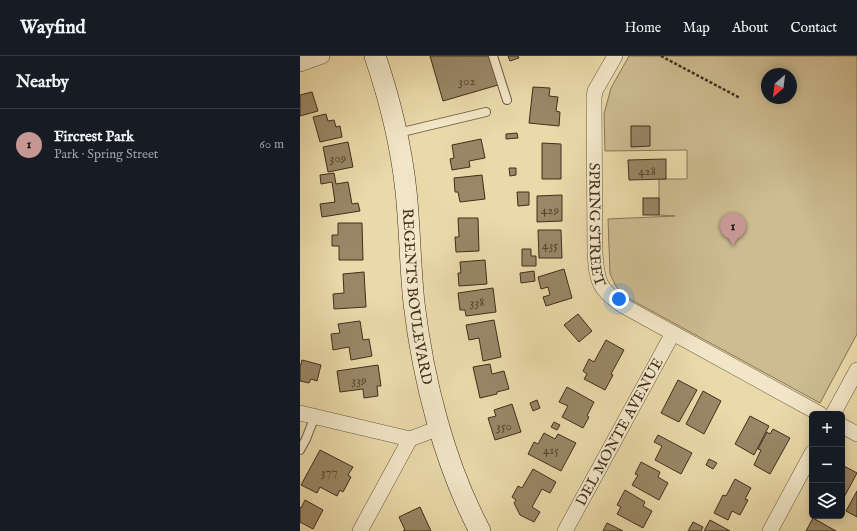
<!DOCTYPE html>
<html lang="en">
<head>
<meta charset="utf-8">
<style>
	:root { --surface:#171b24; --page:#20242c; --text:#f1f3f6; --muted:#9ea1a6; --line:#363941; --accent:#c59692 }
	body { margin:0; font-family:"IM FELL English",serif; background:var(--page); color:var(--text) }
	.controls { position:absolute; right:12px; bottom:12px; display:grid; overflow:hidden; border-radius:6px; box-shadow:0 2px 10px #0003 }
	.controls button { width:36px; height:36px; display:grid; place-items:center; padding:0; border:0; border-bottom:1px solid var(--line); background:var(--surface); color:var(--text); font:20px sans-serif }
	.compass { position:absolute; left:461px; top:12px; width:36px; height:36px; border-radius:50%; background:var(--surface); box-shadow:0 2px 10px #0003; rotate:208deg }
	.you { position:absolute; left:319px; top:243px; width:14px; height:14px; margin:-10px; border:3px solid #fff; border-radius:50%; background:#1a73e8; box-shadow:0 0 0 6px #1a73e833 }
	.badge { display:grid; place-items:center; width:26px; height:26px; border-radius:50%; background:var(--accent); color:#111; font-size:13px; font-weight:700 }
	.pin { position:absolute; translate:-50% -33px; filter:drop-shadow(0 1px 2px #0008) }
	.pin::after { content:''; position:absolute; top:21px; width:14px; height:12px; background:inherit; clip-path:polygon(0 0,100% 0,50% 100%) }
	.list { margin:0; padding:0; list-style:none }
	h2 { display:flex; justify-content:space-between; align-items:center; height:52px; margin:0; padding:0 16px; font-size:17px }
	h2 small { font-size:13px; font-weight:400; color:var(--muted) }
	.list li { display:grid; grid-template-columns:26px 1fr auto; gap:12px; align-items:center; box-sizing:border-box; height:72px; padding:0 16px; border-top:1px solid var(--line) }
	.list b { display:block; font-size:15px; white-space:nowrap }
	.list p { margin:0; font-size:13px; white-space:nowrap; color:var(--muted) }
	.list em { font-size:13px; font-style:normal; color:var(--muted) }
	.icon { flex:none; width:22px; height:22px; fill:none; stroke:currentColor; stroke-width:2; stroke-linecap:round; stroke-linejoin:round }
	.map { position:relative; flex:none; width:557px; height:475px; overflow:hidden }
	header { display:flex; align-items:center; gap:24px; box-sizing:border-box; height:56px; padding:0 20px; background:var(--surface); border-bottom:1px solid var(--line) }
	header strong { font-size:19px }
	nav { display:flex; gap:22px; margin-inline-start:auto; font-size:14px }
	main { display:flex }
	aside { flex:1; background:var(--surface) }
	.map>svg:first-child { display:block }
	.green { fill:#cdbc91; stroke:#877558; fill-rule:evenodd }
	.building { fill:#998766; stroke:#412e1e }
	.lines { fill:none; stroke-linecap:round; stroke-linejoin:round }
	.service-casing { stroke:#6b5941; stroke-width:10 }
	.minor-casing { stroke:#6b5941; stroke-width:16 }
	.secondary-casing { stroke:#412e1e; stroke-width:22 }
	.path { stroke:#412e1e; stroke-width:2.5; stroke-dasharray:3 2; stroke-linecap:butt }
	.service { stroke:#f1e6c7; stroke-width:8 }
	.minor { stroke:#f1e6c7; stroke-width:15 }
	.secondary { stroke:#f1e6c7; stroke-width:21 }
	.labels { text-anchor:middle; stroke-width:4; stroke-linejoin:round; paint-order:stroke }
	.number-label { font-size:13px; fill:#574430 }
	.street-label { font-size:15px; fill:#412e1e; stroke:#f1e6c7 }
</style>
</head>
<body>
<header>
<strong>Wayfind</strong>
<nav><a>Home</a><a>Map</a><a>About</a><a>Contact</a></nav>
</header>
<main>
<aside>
<h2>Nearby<small></small></h2>
<ul class="list">
<li><span class="badge">1</span><div><b>Fircrest Park</b><p>Park · Spring Street</p></div><em>60 m</em></li>
</ul>
</aside>
<div class="map">
<svg width="557" height="475" viewBox="0 0 557 475">
	<rect width="100%" height="100%" fill="#ead9a9"/>
	<filter id="stains"><feTurbulence type="fractalNoise" baseFrequency=".005" numOctaves="4"/><feColorMatrix values="0 0 0 0 .2 0 0 0 0 .09 0 0 0 0 .02 0 0 0 .5 -.17"/></filter>
	<radialGradient id="worn" r=".72"><stop offset=".6" stop-color="#630" stop-opacity="0"/><stop offset="1" stop-color="#630" stop-opacity=".3"/></radialGradient>
	<!-- green -->
	<path class="green" d="M329,0H557V278L520,347L328,242L317,232L310,218L308,163L375,160L359,159V123H387V94L305,95L304,58L311,32ZM467,18H491V42H467Z"/>
	<!-- building -->
	<g class="building">
		<polygon points="130,0 190,0 198,29 143,45"/>
		<polygon points="208,0 218,0 219,2 210,5"/>
		<polygon points="233,31 250,32 249,40 258,41 256,55 260,56 259,70 229,67"/>
		<polygon points="12,36 18,55 0,60 0,39"/>
		<polygon points="26,58 28,65 34,64 36,71 40,70 42,81 20,86 13,61"/>
		<polygon points="331,70 350,70 350,90 331,91"/>
		<polygon points="217,77 218,82 206,83 206,78"/>
		<polygon points="181,83 185,102 169,105 170,111 152,114 150,103 154,102 152,89"/>
		<polygon points="48,86 53,111 28,116 23,91"/>
		<polygon points="242,87 261,88 261,123 242,123"/>
		<polygon points="366,103 366,123 329,124 328,104"/>
		<polygon points="209,112 216,112 216,119 210,120"/>
		<polygon points="34,117 36,128 48,126 52,148 58,147 60,155 22,161 20,148 35,146 32,126 21,128 20,119"/>
		<polygon points="182,119 185,143 160,146 158,136 155,136 154,122"/>
		<polygon points="217,136 229,136 229,149 218,150"/>
		<polygon points="262,139 262,165 237,166 237,140"/>
		<rect x="343" y="142" width="16" height="17"/>
		<polygon points="158,162 178,162 179,195 156,196 155,181 159,181"/>
		<polygon points="38,167 62,167 63,204 39,204 39,190 32,190 32,179 38,179"/>
		<polygon points="238,174 261,174 262,202 239,202"/>
		<polygon points="222,193 231,193 231,200 236,200 236,210 222,210"/>
		<polygon points="185,204 187,228 159,230 158,217 161,217 160,206"/>
		<polygon points="264,213 272,242 246,250 243,241 250,239 248,231 241,233 238,221"/>
		<polygon points="234,215 235,225 221,227 220,217"/>
		<polygon points="64,216 66,251 34,253 33,238 44,237 43,218"/>
		<polygon points="193,232 196,256 166,260 165,254 160,254 158,237"/>
		<polygon points="278,258 292,275 279,286 264,269"/>
		<polygon points="194,264 201,301 183,305 179,282 169,284 166,269"/>
		<polygon points="60,265 63,284 69,283 72,300 51,304 49,291 33,294 31,278 40,277 38,268"/>
		<polygon points="306,284 324,294 311,318 313,319 305,334 284,323 287,318 283,315 289,303 294,306"/>
		<polygon points="2,304 21,309 17,325 11,323 9,327 0,325 0,311"/>
		<polygon points="190,308 192,318 204,315 209,333 197,336 197,338 180,342 173,311"/>
		<polygon points="78,309 81,330 77,330 78,340 64,342 63,333 40,336 37,315"/>
		<polygon points="378,324 397,334 379,366 361,357"/>
		<polygon points="267,331 294,346 287,360 289,361 283,372 262,361 268,350 259,346"/>
		<polygon points="403,335 421,345 404,378 386,368"/>
		<polygon points="237,344 240,352 233,355 230,347"/>
		<polygon points="212,348 221,376 195,384 188,362 196,360 194,354"/>
		<polygon points="450,360 469,370 454,399 435,388"/>
		<polygon points="254,366 260,369 257,374 251,371"/>
		<polygon points="473,373 490,382 470,418 454,409 461,394 458,393 467,376 470,378"/>
		<polygon points="244,377 255,383 258,378 276,387 261,415 228,398 234,386 238,388"/>
		<polygon points="358,379 392,397 381,418 355,404 362,390 354,386"/>
		<polygon points="20,394 53,411 48,419 51,421 43,436 40,434 37,440 20,431 17,437 1,429"/>
		<polygon points="409,403 417,407 413,413 406,409"/>
		<polygon points="341,406 360,416 358,421 368,427 359,444 332,429 338,419 335,418"/>
		<polygon points="542,409 557,417 542,445"/>
		<polygon points="233,413 256,426 250,437 242,433 232,451 240,456 234,466 220,459 214,447 216,444 212,441 218,430 222,432"/>
		<polygon points="435,423 451,432 445,443 448,444 440,459 432,455 428,464 414,457 423,439 426,440"/>
		<polygon points="325,434 345,446 343,450 352,455 343,472 317,458 321,451 317,449"/>
		<polygon points="557,435 557,461 546,455"/>
		<polygon points="5,444 23,454 13,473 0,466 0,451 1,452"/>
		<polygon points="120,451 131,475 103,475 105,474 99,461"/>
		<polygon points="513,462 536,475 506,475"/>
		<polygon points="410,464 430,475 404,475"/>
		<polygon points="393,466 403,471 401,475 388,475"/>
		<polygon points="307,467 323,475 303,475"/>
	</g>
	<g class="lines">
		<defs>
			<g id="service">
				<polyline points="193,0 207,44"/>
				<polyline points="98,77 186,56"/>
				<polyline points="0,394 6,383 15,360"/>
			</g>
			<g id="minor">
				<path id="s1" d="M315,0L295,35L294,42L295,197C297,224 298,233 322,249L520,358"/>
				<polyline points="0,8 22,0"/>
				<polyline points="0,357 110,383"/>
				<polyline points="533,358 557,314"/>
				<polyline points="542,370 557,378"/>
				<polyline points="60,475 110,383 139,372"/>
				<path id="s2" d="M265,475L373,277"/>
				<polyline points="470,475 512,397"/>
			</g>
			<g id="secondary">
				<path id="s3" d="M75,0C90,44 101,89 106,135C110,172 110,210 114,247C123,323 144,407 180,475"/>
			</g>
		</defs>
		<!-- service casing -->
		<use href="#service" class="service-casing"/>
		<!-- minor casing -->
		<use href="#minor" class="minor-casing"/>
		<!-- secondary casing -->
		<use href="#secondary" class="secondary-casing"/>
		<!-- path -->
		<polyline class="path" points="361,0 440,42"/>
		<!-- service -->
		<use href="#service" class="service"/>
		<!-- minor -->
		<use href="#minor" class="minor"/>
		<!-- secondary -->
		<use href="#secondary" class="secondary"/>
	</g>
	<g class="labels">
		<!-- number labels -->
		<g class="number-label">
			<text x="167" y="29">302</text>
			<text x="38" y="106">309</text>
			<text x="347" y="119">428</text>
			<text x="250" y="158">429</text>
			<text x="250" y="193">435</text>
			<text x="177" y="250">338</text>
			<text x="59" y="328">339</text>
			<text x="204" y="374">350</text>
			<text x="251" y="398">415</text>
			<text x="29" y="420">377</text>
		</g>
		<!-- street labels -->
		<g class="street-label">
			<text dy="5" stroke="none"><textPath href="#s1" startOffset="174">SPRING STREET</textPath></text>
			<text dy="5" stroke="none"><textPath href="#s3" startOffset="245">REGENTS BOULEVARD</textPath></text>
			<text dy="5" stroke="none"><textPath href="#s2" startOffset="113">DEL MONTE AVENUE</textPath></text>
		</g>
	</g>
	<rect width="100%" height="100%" filter="url(#stains)"/>
	<rect width="100%" height="100%" fill="url(#worn)"/>
</svg>
<div class="controls">
<button>+</button>
<button>−</button>
<button><svg class="icon" aria-label="layers" viewBox="0 0 24 24"><path d="M12 4l9 5-9 5-9-5zM3 14l9 5 9-5"/></svg></button>
</div>
<svg class="compass" viewBox="-18 -18 36 36"><path d="M0-13l5 13h-10z" fill="#e53935"/><path d="M0 13l5-13h-10z" fill="#9ea1a6"/></svg>
<div class="you"></div>
<div class="pin badge" style="left:433px;top:190px">1</div>
</div>
</main>
</body>
</html>
